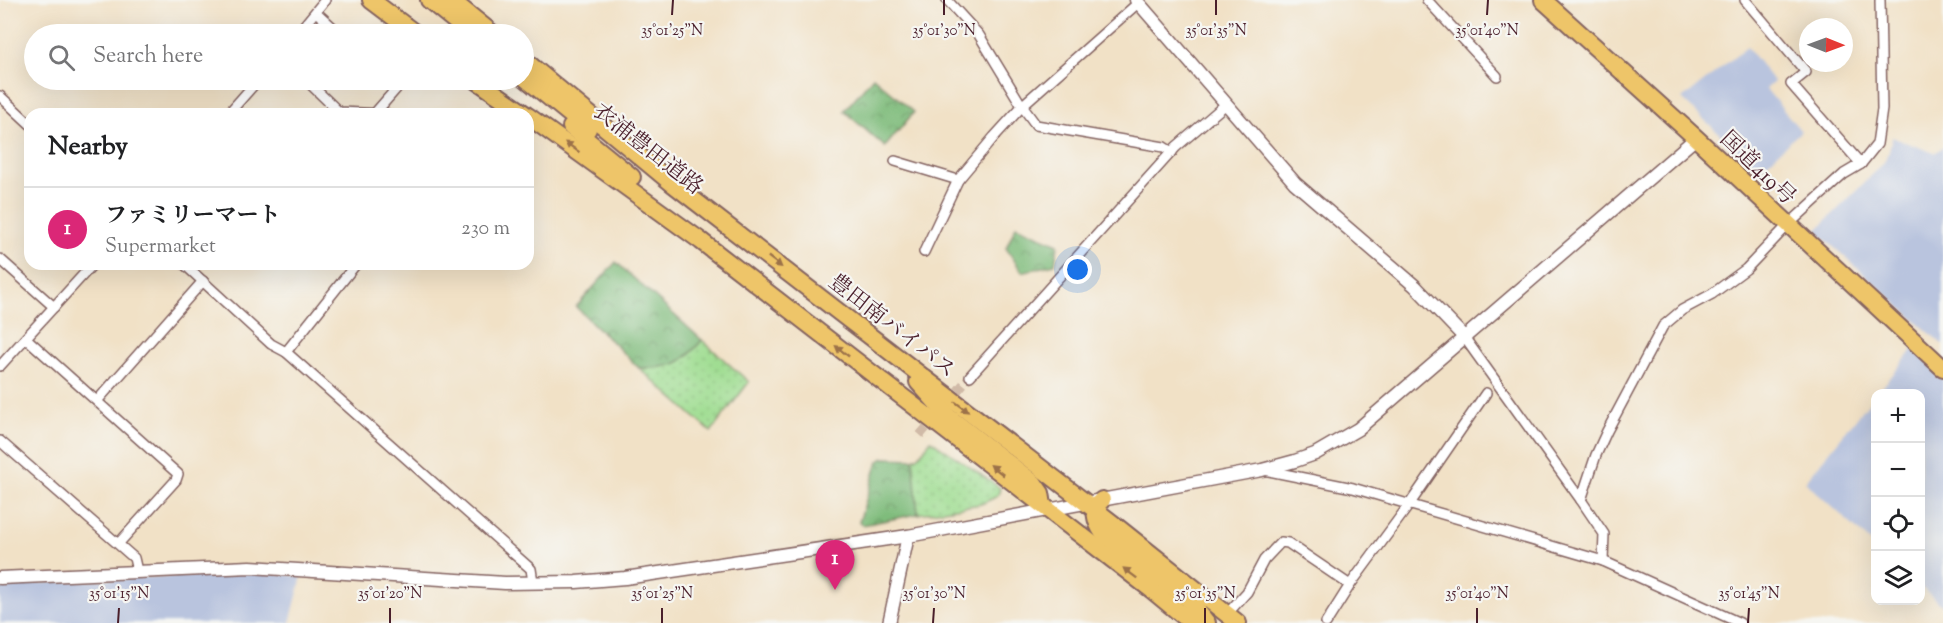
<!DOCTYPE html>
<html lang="en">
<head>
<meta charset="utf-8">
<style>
	:root { --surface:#fff; --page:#f6f6f6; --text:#202124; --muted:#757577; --line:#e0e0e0; --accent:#db2777 }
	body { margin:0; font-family:"Sorts Mill Goudy","Noto Serif JP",serif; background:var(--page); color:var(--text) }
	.controls { position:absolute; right:18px; bottom:18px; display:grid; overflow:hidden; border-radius:12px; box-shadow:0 6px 24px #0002 }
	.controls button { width:54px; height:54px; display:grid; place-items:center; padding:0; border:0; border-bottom:2px solid var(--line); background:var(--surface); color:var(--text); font:30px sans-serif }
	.compass { position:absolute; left:1799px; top:18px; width:54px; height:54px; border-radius:50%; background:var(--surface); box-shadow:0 6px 24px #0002; rotate:91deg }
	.you { position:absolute; left:1078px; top:270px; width:21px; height:21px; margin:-15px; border:4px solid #fff; border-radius:50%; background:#1a73e8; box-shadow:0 0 0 9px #1a73e833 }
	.badge { display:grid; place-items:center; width:39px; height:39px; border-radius:50%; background:var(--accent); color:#fff; font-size:20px; font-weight:700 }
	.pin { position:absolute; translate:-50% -50px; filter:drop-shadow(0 2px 3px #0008) }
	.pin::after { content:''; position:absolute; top:32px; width:21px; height:18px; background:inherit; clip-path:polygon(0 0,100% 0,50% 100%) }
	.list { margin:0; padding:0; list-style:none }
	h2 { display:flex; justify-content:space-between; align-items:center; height:78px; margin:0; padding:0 24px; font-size:26px }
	h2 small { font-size:20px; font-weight:400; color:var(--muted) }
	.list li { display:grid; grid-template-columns:39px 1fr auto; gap:18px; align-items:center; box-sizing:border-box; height:84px; padding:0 24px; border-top:2px solid var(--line) }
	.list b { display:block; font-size:22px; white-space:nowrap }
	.list p { margin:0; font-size:20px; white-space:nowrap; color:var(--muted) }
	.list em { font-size:20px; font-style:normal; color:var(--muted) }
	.icon { flex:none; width:33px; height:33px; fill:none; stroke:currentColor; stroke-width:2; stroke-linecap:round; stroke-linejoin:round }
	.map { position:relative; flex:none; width:1943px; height:623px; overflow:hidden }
	.search { position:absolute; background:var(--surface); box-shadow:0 6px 24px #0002; left:24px; top:24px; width:510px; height:66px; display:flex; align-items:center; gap:15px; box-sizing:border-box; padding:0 21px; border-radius:33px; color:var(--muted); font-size:22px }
	.panel { position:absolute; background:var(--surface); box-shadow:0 6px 24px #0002; left:24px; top:108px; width:510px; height:162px; border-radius:18px }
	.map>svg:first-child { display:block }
	.industrial { fill:#b9c4de }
	.green { fill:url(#green-dots); stroke:#747e5e; stroke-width:1.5 }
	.forest { fill:url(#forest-crowns); stroke:#646e53; stroke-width:1.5 }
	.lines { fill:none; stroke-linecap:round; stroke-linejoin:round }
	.minor-tunnel { stroke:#d0baa7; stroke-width:9; stroke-dasharray:9 4.5; stroke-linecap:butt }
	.minor-casing { stroke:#846361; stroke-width:12 }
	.tertiary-casing { stroke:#846361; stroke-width:15 }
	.trunk-casing { stroke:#846361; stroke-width:20 }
	.minor { stroke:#fff; stroke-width:9 }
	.tertiary { stroke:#fff; stroke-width:12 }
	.trunk { stroke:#eec569; stroke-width:16 }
	.oneway { fill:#9c724a }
	.ticks { fill:none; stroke:#4a1f2b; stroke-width:2 }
	.labels { text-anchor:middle; stroke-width:4.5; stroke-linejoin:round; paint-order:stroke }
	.street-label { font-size:22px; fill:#4a1f2b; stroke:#f6f6f2 }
	.ticks-label { font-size:15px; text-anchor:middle; fill:#4a1f2b; stroke:#f6f6f2; stroke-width:4.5; stroke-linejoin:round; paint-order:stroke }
</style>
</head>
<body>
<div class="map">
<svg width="1943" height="623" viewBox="0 0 1943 623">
	<defs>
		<pattern id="green-dots" width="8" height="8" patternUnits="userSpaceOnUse" patternTransform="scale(1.5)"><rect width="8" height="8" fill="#9fdd91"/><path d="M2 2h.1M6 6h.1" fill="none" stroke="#8abd7d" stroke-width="1.8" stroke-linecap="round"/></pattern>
		<pattern id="forest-crowns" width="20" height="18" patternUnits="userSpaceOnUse" patternTransform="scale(1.5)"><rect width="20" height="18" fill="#7fbc7b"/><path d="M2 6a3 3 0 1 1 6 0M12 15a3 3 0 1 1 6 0" fill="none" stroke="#6a9865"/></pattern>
	</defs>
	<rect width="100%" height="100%" fill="#f6f6f2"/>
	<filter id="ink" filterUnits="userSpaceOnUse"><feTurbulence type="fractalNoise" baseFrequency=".0167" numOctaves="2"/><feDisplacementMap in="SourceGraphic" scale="12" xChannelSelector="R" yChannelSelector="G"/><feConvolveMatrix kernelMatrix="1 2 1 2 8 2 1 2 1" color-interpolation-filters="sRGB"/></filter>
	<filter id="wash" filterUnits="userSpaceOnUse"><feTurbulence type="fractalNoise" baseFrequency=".008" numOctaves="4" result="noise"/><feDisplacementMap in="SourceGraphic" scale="24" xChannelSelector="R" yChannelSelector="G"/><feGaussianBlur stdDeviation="1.35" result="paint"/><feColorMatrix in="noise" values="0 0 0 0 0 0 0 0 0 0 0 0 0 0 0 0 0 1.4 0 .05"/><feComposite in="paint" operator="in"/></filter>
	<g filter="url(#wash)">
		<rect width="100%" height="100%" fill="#f1e1c6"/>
		<!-- industrial -->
		<g class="industrial">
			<polygon points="1747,47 1774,82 1766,89 1801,131 1759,171 1682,99"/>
			<polygon points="1892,137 1934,153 1943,147 1943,345 1816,231 1883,164 1889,152"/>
			<polygon points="1914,348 1943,373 1943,603 1941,605 1921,587 1920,394 1877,394"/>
			<polygon points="1875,395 1875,546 1805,482"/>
			<polygon points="250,572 302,576 290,623 0,623 0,585"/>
		</g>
		<!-- green -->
		<g class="green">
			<path d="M702,340L749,382L711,432L639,368C673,367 680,367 702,340Z"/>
			<polygon points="931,440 1000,488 998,496 981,504 918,514 913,459 919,456"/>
		</g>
		<!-- forest -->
		<g class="forest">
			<polygon points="873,77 914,112 885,147 844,111"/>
			<polygon points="1016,226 1058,244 1055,264 1022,272 1006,248"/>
			<path d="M616,262L702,340C680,367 673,367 639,368L576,307Z"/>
			<polygon points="884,458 913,459 918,514 863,525 859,522 878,462"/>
		</g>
	</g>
	<g filter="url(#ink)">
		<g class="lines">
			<!-- minor-tunnel -->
			<g class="minor-tunnel">
				<polyline points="949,401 970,376"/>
				<polyline points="920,435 934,419"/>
			</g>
			<defs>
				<g id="minor">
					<polyline points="947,0 979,35 1022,106 1036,125 1164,147 1172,152"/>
					<polyline points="1427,0 1497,76"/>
					<polyline points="1745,0 1806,72 1791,84 1861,164"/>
					<polyline points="316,12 340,34"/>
					<polyline points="297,34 325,0"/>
					<polyline points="306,80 339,112 387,114"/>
					<polyline points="0,96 30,124"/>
					<polyline points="375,113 396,89 386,80"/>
					<polyline points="228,114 258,80"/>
					<polyline points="895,161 958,180"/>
					<polyline points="924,252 958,180 994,137 1025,103 1138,3"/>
					<polyline points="0,259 54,307"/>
					<polyline points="184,264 271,344 286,352 531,569 533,582"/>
					<polyline points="1464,337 1581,500 1604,534 1603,561"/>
					<polyline points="26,338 178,474 176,480 119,543"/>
					<polyline points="286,352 356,264"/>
					<polyline points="0,366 93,264"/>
					<polyline points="970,376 1176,147 1226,104"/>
					<polyline points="97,401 203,281"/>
					<polyline points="0,441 134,558 137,571"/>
					<polyline points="1264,470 1353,488 1603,561 1740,623"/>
					<polyline points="1581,500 1596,455 1607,431 1663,326 1682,310 1712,294 1746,269 1788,225 1844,174 1861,164 1877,144 1882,109 1880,0"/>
					<polyline points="1227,614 1247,592 1264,560 1281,542 1288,543 1350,585"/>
					<polyline points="1326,623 1350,585 1409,505 1486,393"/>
				</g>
				<g id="tertiary">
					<polyline points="1136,0 1295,183 1415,286 1464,337"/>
					<polyline points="0,578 250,567 505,583 576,582 625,578 908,536 1262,470 1295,461 1315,454 1358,429 1696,138"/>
					<polyline points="889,623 908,536"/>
				</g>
				<g id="trunk">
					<polyline points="371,0 416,34"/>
					<polyline points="429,0 471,34"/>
					<polyline points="451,0 493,34"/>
					<polyline points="1543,0 1696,138 1943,368"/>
					<polyline points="524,60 673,184 1116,526 1238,623"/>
					<polyline points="524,77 588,129"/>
					<polyline points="476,80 525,114"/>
					<polyline points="528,116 701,241 1152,590 1192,623"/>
					<polyline points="571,127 632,177"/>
					<polyline points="918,382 949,417 1034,483 1041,493 1043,505"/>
					<path d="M1102,500C1091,508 1096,523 1103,533L1188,599L1207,623"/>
				</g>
			</defs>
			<!-- minor casing -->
			<use href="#minor" class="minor-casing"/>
			<!-- tertiary casing -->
			<use href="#tertiary" class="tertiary-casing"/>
			<!-- trunk casing -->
			<use href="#trunk" class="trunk-casing"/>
			<!-- minor -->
			<use href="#minor" class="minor"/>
			<!-- tertiary -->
			<use href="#tertiary" class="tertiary"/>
			<!-- trunk -->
			<use href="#trunk" class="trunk"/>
		</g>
		<!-- one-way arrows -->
		<defs><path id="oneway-solid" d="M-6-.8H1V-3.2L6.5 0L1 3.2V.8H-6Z" transform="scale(1.5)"/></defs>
		<g class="oneway">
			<use href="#oneway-solid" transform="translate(572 147) rotate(-145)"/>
			<use href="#oneway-solid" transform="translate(775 262) rotate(38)"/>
			<use href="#oneway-solid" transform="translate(842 351) rotate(-142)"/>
			<use href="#oneway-solid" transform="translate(962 407) rotate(37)"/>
			<use href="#oneway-solid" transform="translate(997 470) rotate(-142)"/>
			<use href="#oneway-solid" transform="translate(1130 573) rotate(-143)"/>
		</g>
	</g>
	<!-- ticks -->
	<path class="ticks" d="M672,15L673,0M944,15V0M1216,15V0M1487,15L1488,0M118,623L119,608M390,623V608M662,623V608M933,623L934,608M1205,623V608M1477,623V608M1748,623L1749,608"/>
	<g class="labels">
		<!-- street labels -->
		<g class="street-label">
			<text transform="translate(649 148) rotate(38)" y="8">衣浦豊田道路</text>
			<text transform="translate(1759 167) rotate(44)" y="8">国道419号</text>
			<text transform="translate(893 325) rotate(38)" y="8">豊田南バイパス</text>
		</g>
	</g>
	<g class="ticks-label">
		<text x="672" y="35">35°01'25"N</text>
		<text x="944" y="35">35°01'30"N</text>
		<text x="1216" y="35">35°01'35"N</text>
		<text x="1487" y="35">35°01'40"N</text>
		<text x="119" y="598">35°01'15"N</text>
		<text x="390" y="598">35°01'20"N</text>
		<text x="662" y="598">35°01'25"N</text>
		<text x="934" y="598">35°01'30"N</text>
		<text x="1205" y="598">35°01'35"N</text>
		<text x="1477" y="598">35°01'40"N</text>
		<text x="1749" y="598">35°01'45"N</text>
	</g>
</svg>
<div class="controls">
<button>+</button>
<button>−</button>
<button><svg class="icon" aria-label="locate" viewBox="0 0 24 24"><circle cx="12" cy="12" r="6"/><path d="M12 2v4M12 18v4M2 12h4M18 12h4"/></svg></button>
<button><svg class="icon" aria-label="layers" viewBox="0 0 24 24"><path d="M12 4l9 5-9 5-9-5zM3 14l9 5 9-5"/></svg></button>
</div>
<svg class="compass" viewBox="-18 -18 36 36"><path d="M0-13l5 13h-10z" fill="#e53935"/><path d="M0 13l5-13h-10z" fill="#757577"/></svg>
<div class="you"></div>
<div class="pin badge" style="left:835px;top:590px">1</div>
<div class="search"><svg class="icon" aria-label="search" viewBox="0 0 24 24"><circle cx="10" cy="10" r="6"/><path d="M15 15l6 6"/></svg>Search here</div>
<section class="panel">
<h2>Nearby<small></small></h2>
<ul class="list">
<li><span class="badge">1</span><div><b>ファミリーマート</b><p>Supermarket</p></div><em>230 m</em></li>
</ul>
</section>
</div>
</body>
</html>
